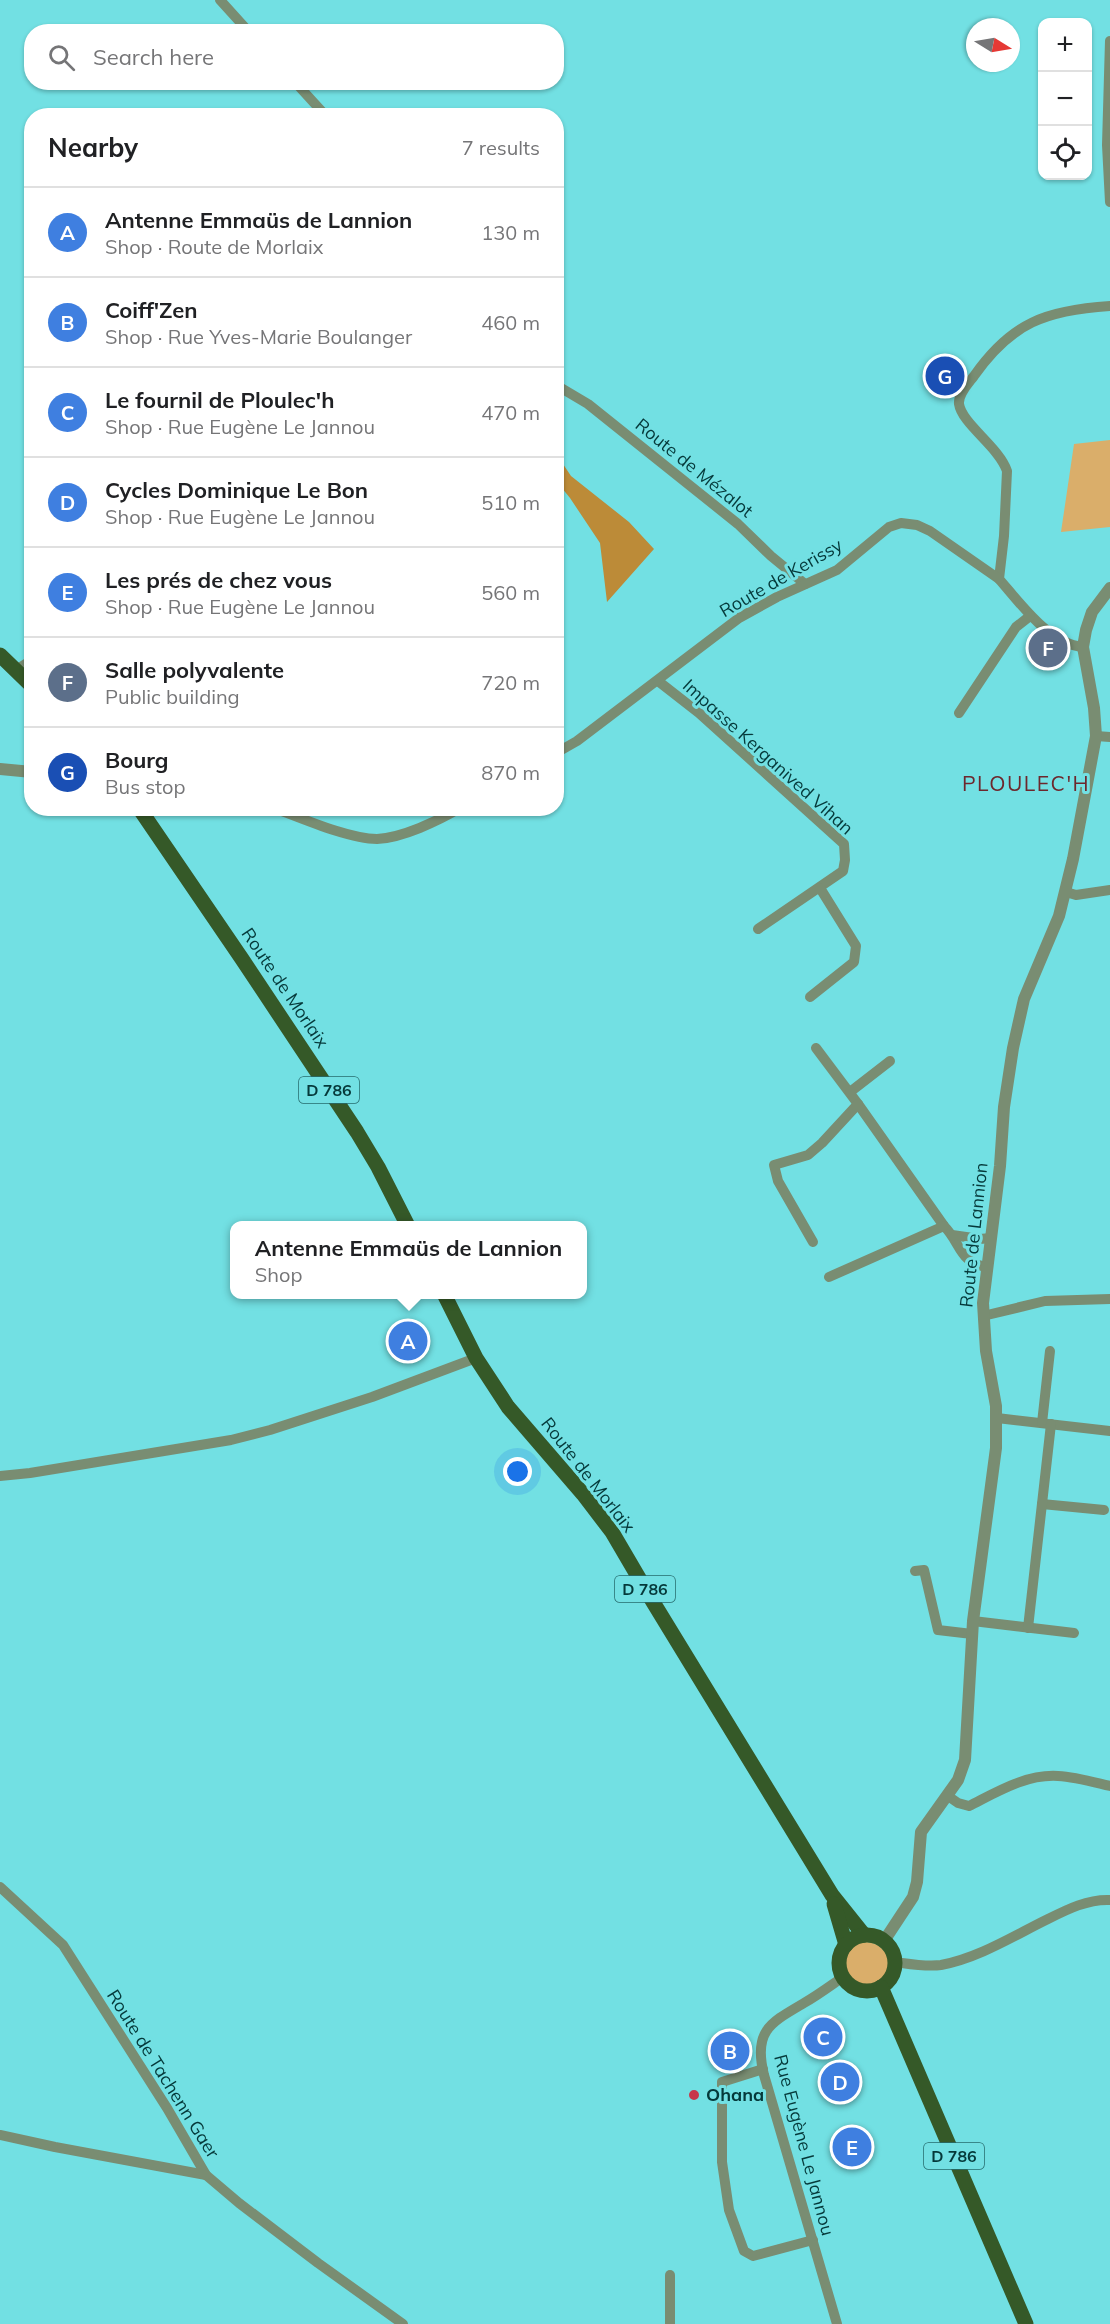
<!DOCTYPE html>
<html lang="en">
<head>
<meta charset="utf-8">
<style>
	:root { --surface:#fff; --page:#f2f2f2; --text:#202124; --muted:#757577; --line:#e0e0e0; --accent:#ea580c }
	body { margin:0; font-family:Mulish,sans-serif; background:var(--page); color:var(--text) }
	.controls { position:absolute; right:18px; top:18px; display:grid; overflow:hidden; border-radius:12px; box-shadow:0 2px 4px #0004 }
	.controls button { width:54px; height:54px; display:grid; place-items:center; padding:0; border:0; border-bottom:2px solid var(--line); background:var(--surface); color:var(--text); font:30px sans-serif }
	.compass { position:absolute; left:966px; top:18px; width:54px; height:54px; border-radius:50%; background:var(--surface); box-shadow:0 2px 4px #0004; rotate:101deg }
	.you { position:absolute; left:518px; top:1472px; width:21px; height:21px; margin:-15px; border:4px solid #fff; border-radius:50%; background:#1a73e8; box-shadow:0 0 0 9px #1a73e833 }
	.badge { display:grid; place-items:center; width:39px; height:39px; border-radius:50%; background:var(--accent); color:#fff; font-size:20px; font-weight:700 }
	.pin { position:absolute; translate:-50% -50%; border:3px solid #fff; box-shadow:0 2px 6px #0006 }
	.popup { position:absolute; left:230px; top:1221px; width:357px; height:78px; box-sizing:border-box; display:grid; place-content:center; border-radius:12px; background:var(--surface); filter:drop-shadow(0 2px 4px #0005); font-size:20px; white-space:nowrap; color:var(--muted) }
	.popup b { font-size:22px; color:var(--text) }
	.popup::after { content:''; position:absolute; left:50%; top:100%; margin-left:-12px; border:12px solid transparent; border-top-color:var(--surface) }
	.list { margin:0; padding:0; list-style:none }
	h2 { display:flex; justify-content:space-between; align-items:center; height:78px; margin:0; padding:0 24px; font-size:26px }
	h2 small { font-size:20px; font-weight:400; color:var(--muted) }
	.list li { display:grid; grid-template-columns:39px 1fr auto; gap:18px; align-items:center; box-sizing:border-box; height:90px; padding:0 24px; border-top:2px solid var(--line) }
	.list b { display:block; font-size:22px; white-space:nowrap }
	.list p { margin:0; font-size:20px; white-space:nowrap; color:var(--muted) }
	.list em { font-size:20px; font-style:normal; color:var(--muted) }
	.icon { flex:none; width:33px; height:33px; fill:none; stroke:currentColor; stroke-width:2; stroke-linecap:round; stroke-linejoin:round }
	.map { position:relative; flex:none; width:1110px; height:2324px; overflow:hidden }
	.search { position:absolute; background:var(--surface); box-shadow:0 2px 4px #0004; left:24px; top:24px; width:540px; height:66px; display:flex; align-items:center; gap:15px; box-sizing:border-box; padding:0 21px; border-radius:24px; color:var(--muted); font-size:22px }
	.panel { position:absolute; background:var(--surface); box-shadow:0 2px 4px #0004; left:24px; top:108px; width:540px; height:708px; border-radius:24px }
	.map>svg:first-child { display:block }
	.green { fill:#daae6a }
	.forest { fill:#bc8b38 }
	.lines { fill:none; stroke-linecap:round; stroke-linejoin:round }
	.minor { stroke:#798d72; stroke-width:10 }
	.tertiary { stroke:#798d72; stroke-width:12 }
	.primary { stroke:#355928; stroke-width:15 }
	.poi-dot { fill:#c7374b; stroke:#72e0e3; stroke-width:2 }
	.labels { text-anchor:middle; stroke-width:6; stroke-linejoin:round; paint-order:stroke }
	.shield { fill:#72e0e3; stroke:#266b6d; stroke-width:1.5 }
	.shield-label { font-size:16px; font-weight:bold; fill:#05393a }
	.street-label { font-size:18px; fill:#05393a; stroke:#72e0e3 }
	.poi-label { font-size:18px; font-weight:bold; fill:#05393a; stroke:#72e0e3; text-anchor:start }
	.quarter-label { font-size:21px; letter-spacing:1.5px; fill:#6d272d; stroke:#72e0e3 }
</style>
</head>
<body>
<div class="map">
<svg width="1110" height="2324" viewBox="0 0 1110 2324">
	<rect width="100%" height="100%" fill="#72e0e3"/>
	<!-- green -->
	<g class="green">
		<polygon points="1110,440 1110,527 1061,532 1074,444"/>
		<circle cx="866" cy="1965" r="23"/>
	</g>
	<!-- forest -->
	<polygon class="forest" points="557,455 571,476 629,522 654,549 607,602 600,543 570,498 557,482"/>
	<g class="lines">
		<!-- minor -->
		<g class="minor">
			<polyline points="220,0 249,32"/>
			<polyline points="1110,41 1107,145 1110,202"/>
			<polyline points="295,82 326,116"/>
			<polyline points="556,385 588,404 738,524 771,556 805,584"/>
			<path d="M1083,647C1049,644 1020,603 999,579L1004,536L1007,471C999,447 962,424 959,404C958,394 968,384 974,376C1011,323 1046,310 1110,306"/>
			<polyline points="16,670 32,660"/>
			<polyline points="658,681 699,713 844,844 845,860 843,871 758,929"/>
			<polyline points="959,713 1016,627 1030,616"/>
			<polyline points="1096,736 1110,737"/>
			<polyline points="556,753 577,741 739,618 777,597 837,570 889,527 901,523 917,525 930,531 999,579"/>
			<path d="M274,808C301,818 349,839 377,839C402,838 438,821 460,808"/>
			<polyline points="1066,892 1076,895 1110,890"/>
			<polyline points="810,997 854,962 856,946 820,888"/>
			<path d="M816,1048L858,1104L944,1226C961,1243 959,1263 987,1267"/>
			<polyline points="850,1092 890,1061"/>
			<polyline points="952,1235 980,1239 991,1238"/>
			<polyline points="813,1242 778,1181 774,1165 808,1155 822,1143 858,1104"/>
			<polyline points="829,1277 944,1226"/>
			<polyline points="983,1316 1045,1301 1110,1299"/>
			<polyline points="997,1418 1110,1431"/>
			<polyline points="1042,1423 1050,1351"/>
			<polyline points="0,1476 30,1473 231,1440 270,1430 372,1397 476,1358"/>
			<polyline points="1042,1504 1104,1510"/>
			<polyline points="915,1571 924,1570 938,1630 972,1634"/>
			<polyline points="973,1621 1074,1633"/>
			<polyline points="1028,1628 1051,1424"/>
			<path d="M948,1796L958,1803L969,1806C997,1792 1026,1774 1058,1776C1076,1777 1093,1782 1110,1786"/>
			<polyline points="0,1887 63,1945 167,2108 206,2175 239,2203 318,2263 403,2324"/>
			<path d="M895,1962C910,1964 926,1967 941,1965C979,1958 1015,1935 1048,1919C1068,1909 1088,1899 1110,1900"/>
			<polyline points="763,2069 722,2082 722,2162 729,2210 744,2251 753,2256 813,2240"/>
			<polyline points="0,2135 55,2147 206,2175"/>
			<polyline points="670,2324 670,2275"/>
			<path d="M837,2324L764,2075C753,2031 770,2023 804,2003C818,1995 830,1986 843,1977"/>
		</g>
		<!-- tertiary -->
		<g class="tertiary">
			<polyline points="0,769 32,772"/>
			<polyline points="884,1941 913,1897 917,1882 921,1832 958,1780 965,1760 973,1621 996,1448 996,1406 986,1351 983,1303 1000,1166 1004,1107 1013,1048 1024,999 1059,916 1073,859 1096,736 1094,708 1083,647 1086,630 1092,612 1110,588"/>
		</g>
		<!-- primary -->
		<g class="primary">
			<polyline points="0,655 32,686"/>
			<polyline points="139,808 242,959 357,1132 378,1167 408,1226"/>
			<polyline points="444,1294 476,1358 508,1407 583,1494 612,1532 653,1602 832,1895 864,1935"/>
			<polyline points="834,1904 846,1945"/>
			<circle cx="867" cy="1963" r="28"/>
			<polyline points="881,1987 1026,2324"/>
		</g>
	</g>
	<!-- markers -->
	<circle class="poi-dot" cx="694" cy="2095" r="6"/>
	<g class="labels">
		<!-- shield labels -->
		<g class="shield">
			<rect x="299" y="1077" width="60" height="26" rx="4.5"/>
			<rect x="615" y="1576" width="60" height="26" rx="4.5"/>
			<rect x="924" y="2143" width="60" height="26" rx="4.5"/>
		</g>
		<g class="shield-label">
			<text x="329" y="1096">D 786</text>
			<text x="645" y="1595">D 786</text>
			<text x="954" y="2162">D 786</text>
		</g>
		<!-- street labels -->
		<g class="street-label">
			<text transform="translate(694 468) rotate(39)" y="6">Route de Mézalot</text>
			<text transform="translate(781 578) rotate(-30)" y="6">Route de Kerissy</text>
			<text transform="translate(768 757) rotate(42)" y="6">Impasse Kerganived Vihan</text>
			<text transform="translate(285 988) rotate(56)" y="6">Route de Morlaix</text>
			<text transform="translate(974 1235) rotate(-84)" y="6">Route de Lannion</text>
			<text transform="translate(588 1475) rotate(52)" y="6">Route de Morlaix</text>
			<text transform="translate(163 2074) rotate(58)" y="6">Route de Tachenn Gaer</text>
			<text transform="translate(804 2145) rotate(75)" y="6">Rue Eugène Le Jannou</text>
		</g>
		<!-- poi labels -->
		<g class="poi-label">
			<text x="706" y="2101">Ohana</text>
		</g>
		<!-- quarter labels -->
		<g class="quarter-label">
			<text x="1026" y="791">PLOULEC'H</text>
		</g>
	</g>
</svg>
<div class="controls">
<button>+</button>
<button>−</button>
<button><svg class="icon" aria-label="locate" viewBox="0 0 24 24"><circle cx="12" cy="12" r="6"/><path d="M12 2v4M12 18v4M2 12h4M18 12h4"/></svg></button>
</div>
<svg class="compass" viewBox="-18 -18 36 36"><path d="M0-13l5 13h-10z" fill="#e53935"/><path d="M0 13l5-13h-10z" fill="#757577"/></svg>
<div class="you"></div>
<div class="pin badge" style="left:408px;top:1341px;background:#3f7fe0">A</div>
<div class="popup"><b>Antenne Emmaüs de Lannion</b>Shop</div>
<div class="pin badge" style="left:730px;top:2051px;background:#3f7fe0">B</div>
<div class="pin badge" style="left:823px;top:2037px;background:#3f7fe0">C</div>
<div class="pin badge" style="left:840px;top:2082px;background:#3f7fe0">D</div>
<div class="pin badge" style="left:852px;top:2147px;background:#3f7fe0">E</div>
<div class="pin badge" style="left:1048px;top:648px;background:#5c6f8a">F</div>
<div class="pin badge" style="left:945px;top:376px;background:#1a4fb4">G</div>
<div class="search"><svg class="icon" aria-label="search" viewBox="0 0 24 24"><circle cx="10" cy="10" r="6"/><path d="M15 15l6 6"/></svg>Search here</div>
<section class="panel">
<h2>Nearby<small>7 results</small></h2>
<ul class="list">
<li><span class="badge" style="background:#3f7fe0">A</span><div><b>Antenne Emmaüs de Lannion</b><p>Shop · Route de Morlaix</p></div><em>130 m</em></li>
<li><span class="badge" style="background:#3f7fe0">B</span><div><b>Coiff'Zen</b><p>Shop · Rue Yves-Marie Boulanger</p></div><em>460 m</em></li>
<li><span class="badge" style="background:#3f7fe0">C</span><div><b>Le fournil de Ploulec'h</b><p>Shop · Rue Eugène Le Jannou</p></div><em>470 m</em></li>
<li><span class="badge" style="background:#3f7fe0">D</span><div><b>Cycles Dominique Le Bon</b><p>Shop · Rue Eugène Le Jannou</p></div><em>510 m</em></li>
<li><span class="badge" style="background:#3f7fe0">E</span><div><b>Les prés de chez vous</b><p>Shop · Rue Eugène Le Jannou</p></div><em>560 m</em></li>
<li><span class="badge" style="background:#5c6f8a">F</span><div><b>Salle polyvalente</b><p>Public building</p></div><em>720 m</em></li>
<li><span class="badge" style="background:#1a4fb4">G</span><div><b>Bourg</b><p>Bus stop</p></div><em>870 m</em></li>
</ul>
</section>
</div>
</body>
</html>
